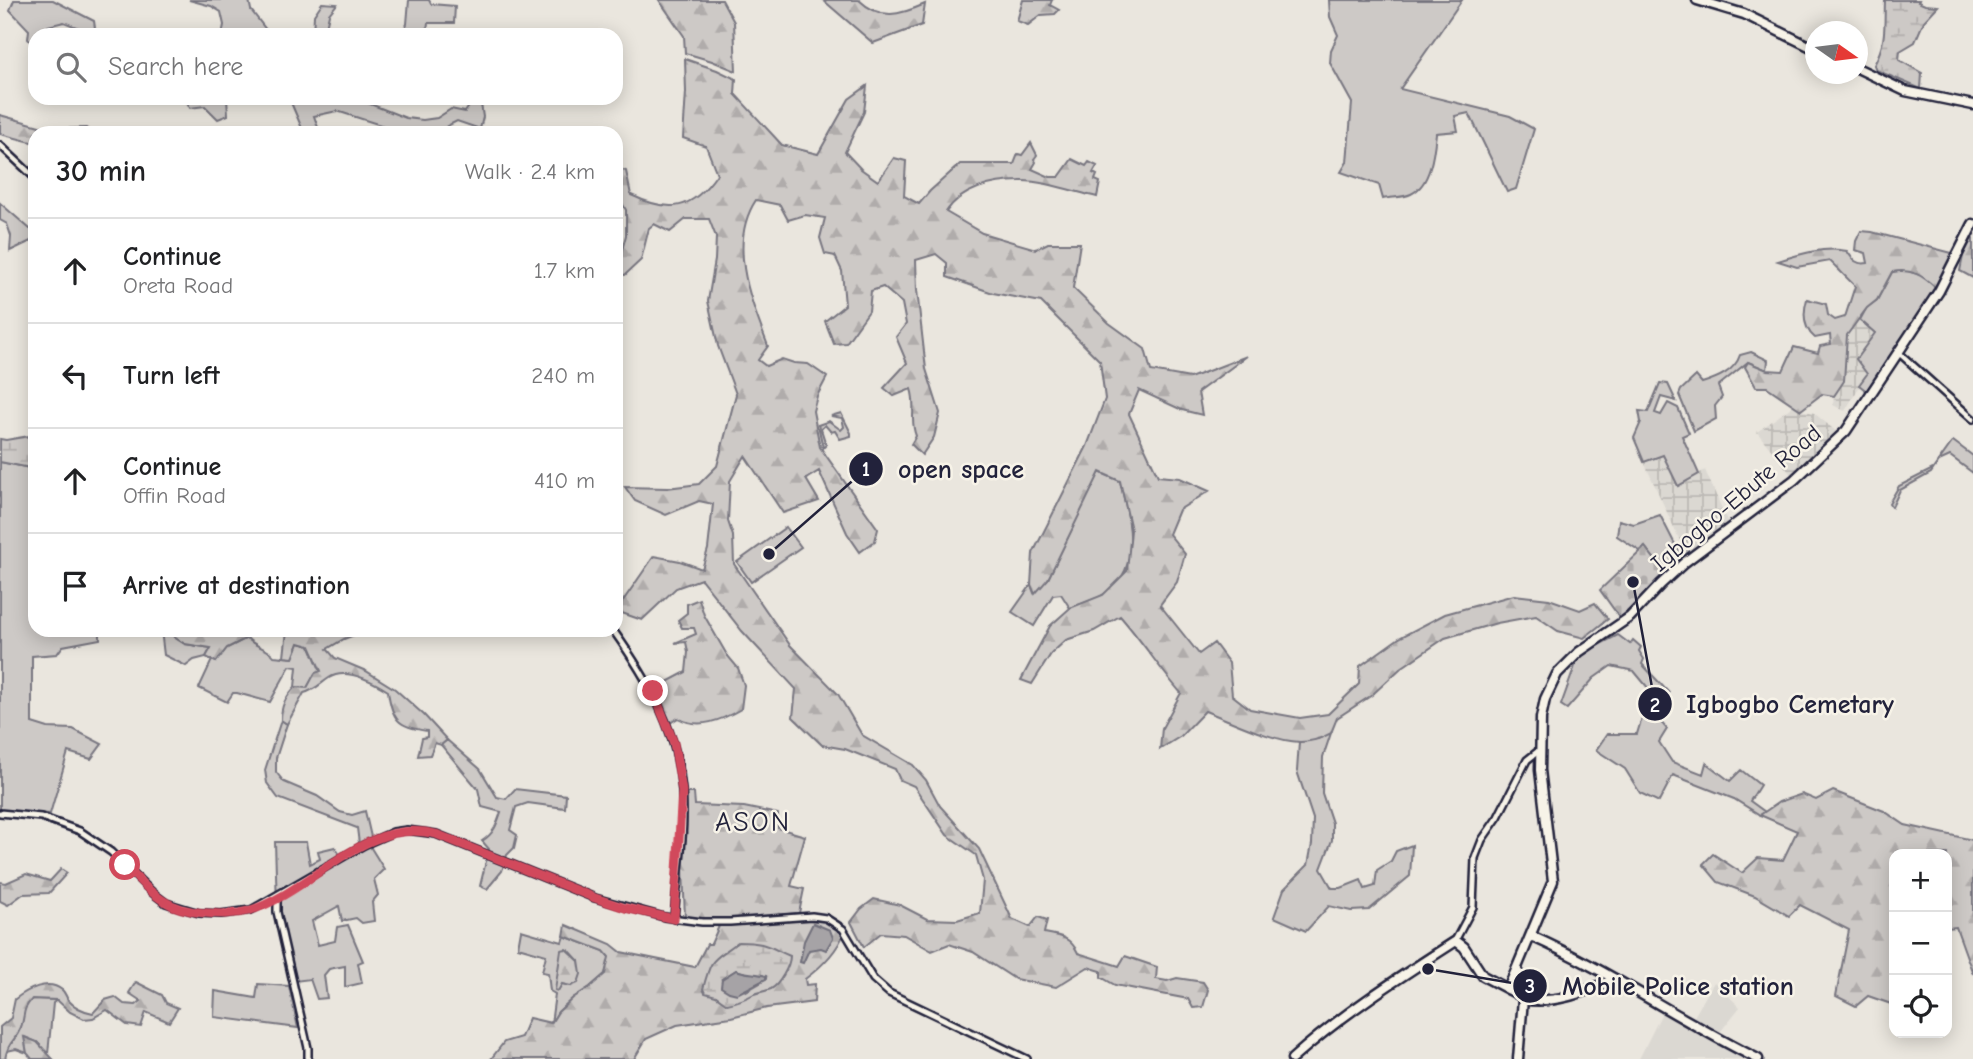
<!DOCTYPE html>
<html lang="en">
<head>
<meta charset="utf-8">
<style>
	:root { --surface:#fff; --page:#f2f2f2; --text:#202124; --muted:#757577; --line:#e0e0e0 }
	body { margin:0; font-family:"Comic Neue",sans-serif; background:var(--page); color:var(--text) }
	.controls { position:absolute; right:21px; bottom:21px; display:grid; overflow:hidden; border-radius:14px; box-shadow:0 4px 18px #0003 }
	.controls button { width:63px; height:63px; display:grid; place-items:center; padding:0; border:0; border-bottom:2px solid var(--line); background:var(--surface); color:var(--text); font:35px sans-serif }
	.compass { position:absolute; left:1805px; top:21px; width:63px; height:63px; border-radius:50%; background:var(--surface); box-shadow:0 4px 18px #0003; rotate:104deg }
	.stop { position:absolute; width:21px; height:21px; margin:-16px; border:5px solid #d1495b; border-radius:50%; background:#fff }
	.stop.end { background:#d1495b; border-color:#fff; box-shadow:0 2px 7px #0008 }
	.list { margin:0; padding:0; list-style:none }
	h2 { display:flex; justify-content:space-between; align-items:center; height:91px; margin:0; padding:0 28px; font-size:30px }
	h2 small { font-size:23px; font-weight:400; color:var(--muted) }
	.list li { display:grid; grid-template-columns:46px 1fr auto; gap:21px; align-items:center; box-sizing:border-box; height:105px; padding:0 28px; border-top:2px solid var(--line) }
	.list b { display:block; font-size:26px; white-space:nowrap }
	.list p { margin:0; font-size:23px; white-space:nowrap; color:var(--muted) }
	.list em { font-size:23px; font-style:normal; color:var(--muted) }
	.icon { flex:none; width:38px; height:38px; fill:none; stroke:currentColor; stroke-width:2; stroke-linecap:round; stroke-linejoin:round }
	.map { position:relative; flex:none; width:1973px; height:1059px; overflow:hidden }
	.search { position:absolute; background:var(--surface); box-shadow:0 4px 18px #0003; left:28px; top:28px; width:595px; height:77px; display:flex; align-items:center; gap:18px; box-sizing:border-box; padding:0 24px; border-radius:21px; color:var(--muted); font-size:26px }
	.panel { position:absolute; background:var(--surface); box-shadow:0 4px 18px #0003; left:28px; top:126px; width:595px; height:511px; border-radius:21px }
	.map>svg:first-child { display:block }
	.built { fill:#dbd8d2 }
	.industrial { fill:url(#industrial-grid) }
	.green { fill:#cdc9c6; stroke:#787680; stroke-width:2; fill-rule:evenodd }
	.forest { fill:url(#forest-firs); stroke:#787680; stroke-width:2 }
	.wetland { fill:url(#wetland-marsh); stroke:#787680; stroke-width:2; fill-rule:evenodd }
	.cemetery { fill:url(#cemetery-stones); stroke:#787680; stroke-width:2 }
	.water { fill:#a6a3a6; stroke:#716f7b; stroke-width:2 }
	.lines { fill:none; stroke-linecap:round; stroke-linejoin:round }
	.minor-casing { stroke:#22223b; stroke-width:10 }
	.major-casing { stroke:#22223b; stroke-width:13 }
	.minor { stroke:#f7f3e8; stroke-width:5 }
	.major { stroke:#f7f3e8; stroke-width:8 }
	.route { stroke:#d1495b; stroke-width:9 }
	.labels { text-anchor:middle; stroke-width:5; stroke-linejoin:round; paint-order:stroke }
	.street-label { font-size:24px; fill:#22223b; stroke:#f7f3e8 }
	.quarter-label { font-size:28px; letter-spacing:2px; fill:#22223b; stroke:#f7f3e8 }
	.leader { fill:none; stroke:#22223b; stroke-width:2.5 }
	.callout-dot { fill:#22223b; stroke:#f7f3e8; stroke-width:2.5 }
	.mark-label { font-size:21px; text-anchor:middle; font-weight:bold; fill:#fff }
	.callout-label { font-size:26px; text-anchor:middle; font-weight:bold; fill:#22223b; stroke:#f7f3e8; stroke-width:5; stroke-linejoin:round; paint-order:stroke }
</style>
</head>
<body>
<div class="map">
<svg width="1973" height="1059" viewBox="0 0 1973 1059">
	<defs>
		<pattern id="industrial-grid" width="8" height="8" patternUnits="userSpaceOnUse" patternTransform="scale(1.75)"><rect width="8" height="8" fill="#dbd8d2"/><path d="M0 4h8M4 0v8" fill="none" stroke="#bcb9b5"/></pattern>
		<pattern id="forest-firs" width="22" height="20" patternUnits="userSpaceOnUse" patternTransform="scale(1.75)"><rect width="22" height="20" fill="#cdc9c6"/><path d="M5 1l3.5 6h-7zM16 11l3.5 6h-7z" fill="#b0acab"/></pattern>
		<pattern id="wetland-marsh" width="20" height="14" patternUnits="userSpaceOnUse" patternTransform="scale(1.75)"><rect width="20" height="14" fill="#cdc9c6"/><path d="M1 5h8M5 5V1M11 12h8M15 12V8" fill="none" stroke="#b0acab"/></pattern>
		<pattern id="cemetery-stones" width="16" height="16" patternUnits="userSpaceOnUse" patternTransform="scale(1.75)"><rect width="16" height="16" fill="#cdc9c6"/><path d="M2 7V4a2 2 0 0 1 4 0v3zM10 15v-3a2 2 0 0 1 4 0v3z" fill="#b0acab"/></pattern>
	</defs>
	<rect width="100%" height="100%" fill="#eae6de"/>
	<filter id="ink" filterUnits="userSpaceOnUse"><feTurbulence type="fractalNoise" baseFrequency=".0143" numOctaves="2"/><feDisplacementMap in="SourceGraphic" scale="14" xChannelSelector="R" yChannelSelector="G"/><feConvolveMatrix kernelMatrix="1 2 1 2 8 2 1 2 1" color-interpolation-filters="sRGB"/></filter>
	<g filter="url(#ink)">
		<!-- built -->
		<g class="built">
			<polygon points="1714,982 1740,1007 1717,1036 1691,1022"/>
			<polygon points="1663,1011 1736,1054 1744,1054 1753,1059 1639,1059"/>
		</g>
		<!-- industrial -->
		<g class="industrial">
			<polygon points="1860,320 1875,333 1867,374 1845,411 1833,405 1834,396 1844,381 1846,335"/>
			<polygon points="1794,405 1801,410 1814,413 1838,433 1793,477 1757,432"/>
			<polygon points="1662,454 1678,486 1705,470 1729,525 1686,554 1644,462"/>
		</g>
		<!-- green -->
		<g class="green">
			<polygon points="14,0 53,0 94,21 96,35 64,22 48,26 50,35 35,35 34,46 28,39 29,30 10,10"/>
			<polygon points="189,0 249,0 251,10 270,35 222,35 224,25 221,12 211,6"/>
			<polygon points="409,0 429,0 431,4 455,6 454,23 428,23 426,35 400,35 407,24"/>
			<path d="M1329,0H1462L1400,89L1510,116L1534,129L1516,189L1507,192L1469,113L1455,116L1458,131L1436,133C1434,152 1431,185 1411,194C1403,198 1391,197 1383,199L1379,185L1341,172L1347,162L1352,103L1330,63L1331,50L1338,35L1330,17Z"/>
			<polygon points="322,3 337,4 329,14 325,32 341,33 341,35 313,35 314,15"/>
			<polygon points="185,98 227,98 228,115 218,119 205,106 190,108"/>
			<polygon points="289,98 355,98 406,118 423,120 437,118 451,109 465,112 475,98 496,98 496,100 481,104 483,117 480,129 457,121 447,126 454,133 388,133 387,127 337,111 314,116 320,133 304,133"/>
			<polygon points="0,203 30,229 35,229 35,239 10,251 11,236 7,224 0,220"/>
			<polygon points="1905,270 1923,276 1936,288 1868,392 1859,385 1867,374 1856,359 1875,333 1860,320 1867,307 1877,300 1892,272"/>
			<path d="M1751,352L1768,360L1767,370L1748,362L1718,386L1722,397L1715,406L1716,419L1694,431L1679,395L1681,390L1696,376L1702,383C1718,378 1735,371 1740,355Z"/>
			<polygon points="1660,383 1668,384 1676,401 1661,397 1655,413 1661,415 1668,403 1678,408 1689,433 1682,436 1699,474 1678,486 1663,455 1644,462 1634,438 1641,422 1639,411 1648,412"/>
			<polygon points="1953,441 1973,456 1973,473 1950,456 1939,461 1931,473 1900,490 1892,507 1889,503 1899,486 1933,469"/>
			<polygon points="0,462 30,468 35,475 35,630 100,630 100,639 63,646 57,654 32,656 32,723 48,728 73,729 102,744 91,759 68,752 50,814 0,811"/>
			<path d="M1099,472L1120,481C1129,520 1145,572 1101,596C1092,601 1080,604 1070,608L1061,594L1053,595L1034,626L1012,612L1031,585L1034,593L1048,579Z"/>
			<polygon points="1660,515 1683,560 1667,575 1645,547 1640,551 1617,536 1619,520 1634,524"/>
			<polygon points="786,527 801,547 751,582 737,562"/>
			<polygon points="161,630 176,630 174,637 185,644 211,648 206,657 194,660 186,666 164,655"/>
			<polygon points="1618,635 1630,644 1633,640 1641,647 1639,651 1644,659 1642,664 1669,693 1669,706 1659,720 1667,729 1659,742 1672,762 1703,774 1706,763 1730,781 1741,770 1760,785 1750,801 1765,812 1760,815 1734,799 1673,775 1659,802 1640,793 1625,769 1596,750 1607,734 1637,734 1643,714 1651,706 1654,695 1634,671 1611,666 1594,678 1567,709 1561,705 1579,655"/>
			<path d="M247,638C255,647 269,649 274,656L293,658L299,643L310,646L321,672L315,674L307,688L295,687L297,667L290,666L270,702L237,693H233L227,702L199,688L212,660L216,662L227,648Z"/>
			<polygon points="281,720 287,724 276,758 276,772 284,782 317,796 340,812 352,815 365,811 371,837 371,848 384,869 374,879 378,895 372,902 374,921 362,923 356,918 342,921 339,906 312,921 318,945 335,941 337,927 348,925 363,961 358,963 362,983 345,987 345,966 329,969 324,975 327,998 317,999 310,979 295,981 277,906 275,842 306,842 310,864 320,859 318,851 335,847 340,855 359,844 357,828 278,798 267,783 265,770"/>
			<polygon points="1331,733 1323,757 1322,793 1332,823 1332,840 1321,869 1332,888 1341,888 1361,880 1365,889 1375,886 1377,870 1391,861 1396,851 1412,845 1410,876 1369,910 1351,911 1329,906 1306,931 1274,917 1284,889 1308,865 1312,844 1313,819 1297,771 1299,742 1318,739"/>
			<path d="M447,740L480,769L497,797L506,799L515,789L566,795L565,808L528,803L516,807L510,830L517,835L514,848L507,855L502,871L487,889L480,886L489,849L482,841C494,834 497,824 501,812L482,807L478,789L441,745Z"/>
			<path d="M521,930L562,942L564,936L604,951L610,958L605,974L590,987L573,998L558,1012L551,1024L555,994L550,991L548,973L542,972L546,955L518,947ZM569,950L579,961L571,986L562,984Z"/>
			<polygon points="258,984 289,986 298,1028 214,1017 215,991 256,998"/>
			<polygon points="32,999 57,1000 53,1003 48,1054 37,1042 25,1037 27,1053 16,1049 7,1051 21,1027 24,1007"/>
		</g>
		<!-- forest -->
		<g class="forest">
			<polygon points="659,0 722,0 734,22 736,71 712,61 685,53 684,36"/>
			<path d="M823,0H859C881,21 900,15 925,4L922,25L873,43Z"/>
			<polygon points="1023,0 1052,0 1050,5 1059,10 1055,14 1041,15 1028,25 1017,21"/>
			<path d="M685,59L717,70L736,79L735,94L782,145L818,154L849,99L867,86L864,112L845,152L861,169L878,181L894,158L906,161L904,196L919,204L930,191L960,164H1014L1018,154L1022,155L1031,143L1037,155L1034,159L1036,162L1032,169L1050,177H1059L1072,159L1086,166L1089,162L1097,166L1093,173L1097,175L1095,180L1100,182L1097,197C1075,192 1041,180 1020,181C993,181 961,189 946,212L982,233L1036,249L1048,243H1080L1073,288L1109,323L1145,349L1151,371L1190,378L1247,356L1198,392L1202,415L1182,410L1139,390L1129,414L1158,476L1180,478L1209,491L1179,510L1169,534L1185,554L1177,582L1160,605L1199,654L1214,643L1229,663L1232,695L1250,709L1300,718L1328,714L1359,684L1360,666L1399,638L1445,614L1514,595L1549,599L1580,610L1595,603L1608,619L1584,638L1558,631L1536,616L1497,623L1445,638L1401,668L1372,695L1337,718L1331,733C1322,738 1311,742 1300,742C1271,741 1232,721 1205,711L1181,736L1160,749L1162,728L1181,693C1159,668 1142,641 1120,616L1094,631L1066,640L1051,654L1032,684L1021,680L1050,626L1070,608L1103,595L1127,571L1131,530L1120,481L1100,472L1048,579L1035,594L1031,585L1033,553L1087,446L1105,399L1100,361L1041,302L993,293L947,277V263L936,254L916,260L917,290L926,369L940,413L934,437L922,455L911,444L916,436C909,419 917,407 911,389L894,396L884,388L907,363L896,337L906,324L902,303L883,287L871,291L869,311L846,343L834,344L825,321L845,305L842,271L835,256L825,254L820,238L825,218L805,215L788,220L780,205L756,200C727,244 751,301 768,346L758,360L766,366L782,359L794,363L808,364L827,377L817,396L813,411L820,447L878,529L875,541L860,552L847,533L819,471L806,479L819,501L783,513L745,456L730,481L728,521L733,536L734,564L790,645L838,694L862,735L913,765L926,780L940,806L979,849L1012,919L1030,927L1038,917L1047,920L1044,933C1061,936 1070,937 1078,953L1119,966L1125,956L1157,967L1156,979L1167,981L1177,978L1203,982L1208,990L1203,1007L1193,1008L1188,999L1115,985L1101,977V971L1088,967L1056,987L1015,979L973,952L949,944L932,951L904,935L881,933L864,947L851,922L861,909L874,899L900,905L927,919L957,920L980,913L983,880L976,855L947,835L914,786L900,780L895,769L845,749L822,745L793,717L796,689L742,631L701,579L676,588L642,620L616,611L654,556L680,561L702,569L708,549L713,504L699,501L666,515L635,501L625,487L667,488L699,484L717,466L736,394L718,346L708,301L715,260L716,237L709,219H686L670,232L654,224L649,228L641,260L625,275L616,274V251L622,250L626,235V210L616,193V168L626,171L631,195C671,214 692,210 717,174L706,146L683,138L686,92Z"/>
			<polygon points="0,115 50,129 86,128 92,133 35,133 35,143 0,134"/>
			<path d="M1861,231L1872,232L1952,253V257L1936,288C1922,275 1911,268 1892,272L1877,300L1867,308L1847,335L1844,381L1834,396L1822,394L1801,410L1767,387H1756L1745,367L1748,362L1767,370L1783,371L1794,347L1818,353L1820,346L1831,344L1830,335L1815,338C1803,328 1803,313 1807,299L1826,304L1828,315L1835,320L1845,317L1855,286L1830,261L1797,267L1778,261C1800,254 1825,246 1847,251C1853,260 1856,265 1868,263L1866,253L1855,250L1856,241Z"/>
			<polygon points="1970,237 1973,239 1973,278 1960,271 1963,256"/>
			<polygon points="841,413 851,433 851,436 840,439 835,431 831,432 825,425 821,429 826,445 823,448 818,425 829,421 841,430 844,427 842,418 831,416"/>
			<path d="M699,599L704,615L727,655L738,668L744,685L741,709C722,720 699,730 678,718L670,723L658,696L665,683L686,672L688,652L686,642L675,643L696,634L694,628H682L678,620L687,613V604Z"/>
			<polygon points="176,630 202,633 204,630 250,630 247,638 227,648 216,662 206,657 211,648 185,644 174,637"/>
			<path d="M287,630H358L362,632L344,639L327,649L335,658L366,671L395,689L424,715L447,740L441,745L435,743L430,755L418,756L422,738L427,737V731C398,727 392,720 388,691C372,681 346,667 329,678C320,684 315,690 304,693L287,724L281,720C281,706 285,698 295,687L307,688L315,673L321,671L310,646L299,643L293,658L284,657Z"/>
			<polygon points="1833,791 1884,811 1905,825 1973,840 1973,974 1956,927 1947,928 1947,854 1894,854 1894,1005 1868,996 1856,1006 1836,996 1849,930 1800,905 1789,916 1755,896 1718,882 1703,864 1713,854 1742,873 1758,858 1783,860 1797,831 1760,815 1779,802 1802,794 1816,800"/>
			<polygon points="685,793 694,793 695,805 744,807 778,814 778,828 805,836 791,886 804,889 799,913 722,920 685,918 682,844"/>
			<polygon points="61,869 67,873 49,893 23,894 8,905 0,901 0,882 6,883 26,874 50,881"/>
			<path d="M820,918L831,921L844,933C837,952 821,967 805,979L806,985L815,984L814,1002L767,1008L731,1017L677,1025L646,1039L634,1059H491L504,1042L521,1037L529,1018L551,1023L558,1012L573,998L590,987L605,974L609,957L604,951L564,936L566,925L611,944L621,952L695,967L707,944H711L719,926Z"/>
			<polygon points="566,949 579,961 581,974 578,983 571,986 562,984 558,991 555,990 561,950"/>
			<path d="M136,982L162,995L166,1003L178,1008L169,1022L146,1012L141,1027L127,1025L107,1010L93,1018L84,1019L70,1012L57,1000L32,999C21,1011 26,1014 21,1027C16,1041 8,1041 5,1059H0V1027L11,1018L15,999C27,990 48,978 62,990C64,991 67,998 68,1000C75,1008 83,1011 93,1013L105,1000L115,997L124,1004L136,1005L141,1001L129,993Z"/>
			<polygon points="24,1037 37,1042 53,1059 32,1059 27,1053"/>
		</g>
		<!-- wetland -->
		<g class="wetland">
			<path d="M1885,0H1919L1918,2L1925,5L1938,6L1924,21L1915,42L1900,51L1899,60L1922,73L1921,89L1876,70L1874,65C1887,40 1884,27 1885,0Z"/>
			<polygon points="35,435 35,475 30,468 0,462 0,439 6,440"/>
			<path d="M738,942C765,942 767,946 790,956C790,966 779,985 771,989C766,991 760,992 754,994C745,999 738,1002 727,1004L716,996L705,993L703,989C712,955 712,962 738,942ZM736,970L748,974L762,975V982L746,991L722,979Z"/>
		</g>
		<!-- cemetery -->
		<polygon class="cemetery" points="1645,547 1667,575 1620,618 1600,590"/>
		<!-- water -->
		<g class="water">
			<polygon points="813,923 830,930 833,938 826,950 821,948 809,950 803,963 800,962 804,941"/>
			<path d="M736,970C746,974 756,973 766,976V979L737,994L729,992L721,987L722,979Z"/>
		</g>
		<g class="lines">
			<defs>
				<g id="minor">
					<polyline points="0,145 35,178"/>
					<polyline points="1898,352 1973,419"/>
					<path d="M613,630C648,679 677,729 682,790C686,833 677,877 674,919"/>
					<polyline points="0,813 41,817 80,831 111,852 153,893 166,903 199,913 221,914 251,910 364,845 393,832 407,830 436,834 595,898 664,917 702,922 730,922 812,916 826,918 843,929 873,979 889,993 1027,1059"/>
					<polyline points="277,897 277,912 308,1048 308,1059"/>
					<polyline points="1456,939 1473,907 1475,858 1482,840 1498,817 1527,760 1541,749"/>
				</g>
				<g id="major">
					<polyline points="1697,0 1744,14 1815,49"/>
					<polyline points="1857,68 1905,91 1973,105"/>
					<path d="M1531,936C1610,971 1681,1021 1758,1059"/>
					<polyline points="1518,971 1523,999"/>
					<polyline points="1508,989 1553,881 1540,770 1541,718 1545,699 1557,674 1579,652 1630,617 1661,584 1685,562 1794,480 1846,431 1939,291 1973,224"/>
					<path d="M1523,999C1555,1005 1586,991 1615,979"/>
					<path d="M1292,1059C1342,1014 1400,977 1456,941L1464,947L1483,976L1523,997"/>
					<polyline points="1518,1059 1523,999"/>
				</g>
			</defs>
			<!-- minor casing -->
			<use href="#minor" class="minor-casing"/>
			<!-- major casing -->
			<use href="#major" class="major-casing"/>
			<!-- minor -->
			<use href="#minor" class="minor"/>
			<!-- major -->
			<use href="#major" class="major"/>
		</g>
	</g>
	<g class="lines" filter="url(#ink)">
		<!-- route -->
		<path class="route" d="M125,865C137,878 149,892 164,901C176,909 192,912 205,913C220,914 234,915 248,911C313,892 363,816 436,834L595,898L625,908L674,919L682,791L674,743L653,691"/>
	</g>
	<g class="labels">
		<!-- street labels -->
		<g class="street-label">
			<text transform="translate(1736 498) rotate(-40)" y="8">Igbogbo-Ebute Road</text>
		</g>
		<!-- quarter labels -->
		<g class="quarter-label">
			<text x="753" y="831">ASON</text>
		</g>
	</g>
	<!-- callouts -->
	<path class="leader" d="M769 554L866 469M1633 582L1655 704M1428 969L1530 986"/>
	<g class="callout-dot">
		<circle cx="769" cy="554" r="7"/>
		<circle cx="1633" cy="582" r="7"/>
		<circle cx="1428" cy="969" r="7"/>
		<circle cx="866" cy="469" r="18"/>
		<circle cx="1655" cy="704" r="18"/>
		<circle cx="1530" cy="986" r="18"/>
	</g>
	<g class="mark-label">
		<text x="866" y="476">1</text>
		<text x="1655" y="712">2</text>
		<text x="1530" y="993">3</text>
	</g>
	<g class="callout-label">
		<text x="961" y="478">open space</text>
		<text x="1790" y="713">Igbogbo Cemetary</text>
		<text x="1678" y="995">Mobile Police station</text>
	</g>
</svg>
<div class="controls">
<button>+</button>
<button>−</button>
<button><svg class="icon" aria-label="locate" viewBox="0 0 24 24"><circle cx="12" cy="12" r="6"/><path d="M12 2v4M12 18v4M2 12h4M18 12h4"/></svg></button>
</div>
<svg class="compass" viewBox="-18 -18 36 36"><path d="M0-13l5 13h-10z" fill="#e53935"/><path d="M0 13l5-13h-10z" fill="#757577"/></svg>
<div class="stop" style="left:125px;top:865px"></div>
<div class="stop end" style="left:653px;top:691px"></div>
<div class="search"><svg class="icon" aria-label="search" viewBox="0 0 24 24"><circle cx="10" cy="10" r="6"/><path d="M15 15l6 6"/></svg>Search here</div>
<section class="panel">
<h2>30 min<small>Walk · 2.4 km</small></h2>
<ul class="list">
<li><svg class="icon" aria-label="ahead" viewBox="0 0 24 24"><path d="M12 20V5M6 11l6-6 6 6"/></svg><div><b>Continue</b><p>Oreta Road</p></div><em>1.7 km</em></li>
<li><svg class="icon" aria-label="left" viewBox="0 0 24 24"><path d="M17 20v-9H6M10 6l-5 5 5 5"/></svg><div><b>Turn left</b></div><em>240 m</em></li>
<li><svg class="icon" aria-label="ahead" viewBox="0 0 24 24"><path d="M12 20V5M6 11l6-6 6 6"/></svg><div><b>Continue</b><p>Offin Road</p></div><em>410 m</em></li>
<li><svg class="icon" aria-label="arrive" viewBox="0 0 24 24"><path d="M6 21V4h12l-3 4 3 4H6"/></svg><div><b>Arrive at destination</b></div></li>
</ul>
</section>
</div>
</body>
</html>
